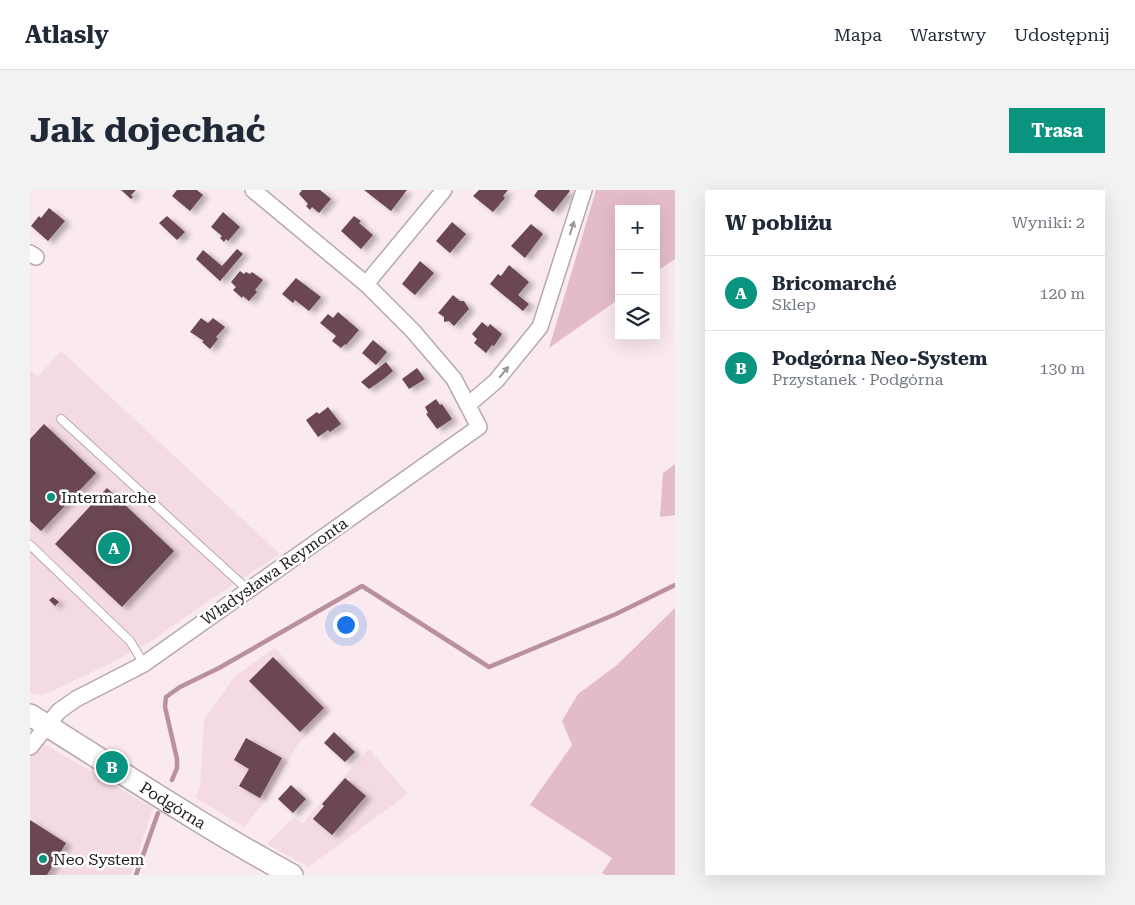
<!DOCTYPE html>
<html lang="pl">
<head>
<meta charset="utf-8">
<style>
	:root { --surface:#fff; --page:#f2f2f3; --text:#1f2937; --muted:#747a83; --line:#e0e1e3; --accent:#099480 }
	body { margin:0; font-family:"Roboto Serif",serif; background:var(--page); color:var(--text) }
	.controls { position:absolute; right:15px; top:15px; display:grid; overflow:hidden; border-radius:0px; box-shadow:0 5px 20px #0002 }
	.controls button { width:45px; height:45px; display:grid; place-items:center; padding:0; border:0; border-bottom:1px solid var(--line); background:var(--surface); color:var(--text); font:25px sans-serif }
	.you { position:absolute; left:315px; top:434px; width:18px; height:18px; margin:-12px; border:4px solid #fff; border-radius:50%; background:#1a73e8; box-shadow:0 0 0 8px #1a73e833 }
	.badge { display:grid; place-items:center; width:32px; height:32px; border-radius:50%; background:var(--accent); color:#fff; font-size:16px; font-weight:700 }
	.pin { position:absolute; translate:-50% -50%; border:2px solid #fff; box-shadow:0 1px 5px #0006 }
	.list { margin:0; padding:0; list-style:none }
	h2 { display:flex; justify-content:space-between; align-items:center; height:65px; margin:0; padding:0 20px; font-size:21px }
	h2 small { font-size:16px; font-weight:400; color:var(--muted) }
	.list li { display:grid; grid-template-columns:32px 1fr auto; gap:15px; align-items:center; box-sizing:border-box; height:75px; padding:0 20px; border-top:1px solid var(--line) }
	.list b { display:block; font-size:19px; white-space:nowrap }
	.list p { margin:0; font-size:16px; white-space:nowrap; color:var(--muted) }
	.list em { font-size:16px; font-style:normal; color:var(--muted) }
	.icon { flex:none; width:28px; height:28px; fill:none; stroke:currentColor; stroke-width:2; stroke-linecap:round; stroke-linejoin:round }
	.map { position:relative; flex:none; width:645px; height:685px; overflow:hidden; border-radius:0px }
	header { display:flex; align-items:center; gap:30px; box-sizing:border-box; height:70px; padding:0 25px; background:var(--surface); border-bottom:1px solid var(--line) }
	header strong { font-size:24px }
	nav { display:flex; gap:28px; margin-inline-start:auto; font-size:18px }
	.intro { display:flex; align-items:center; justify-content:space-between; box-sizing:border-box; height:120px; padding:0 30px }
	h1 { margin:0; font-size:35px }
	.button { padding:12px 22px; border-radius:0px; background:var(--accent); color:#fff; font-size:18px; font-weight:700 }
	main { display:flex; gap:30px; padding:0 30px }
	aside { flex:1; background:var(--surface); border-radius:0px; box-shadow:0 5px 20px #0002 }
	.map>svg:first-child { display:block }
	.built { fill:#f4dbe2 }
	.green { fill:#e4bcc8 }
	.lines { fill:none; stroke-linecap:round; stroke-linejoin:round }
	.stream { stroke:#ba909d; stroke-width:4.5 }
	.building { fill:#6b4652; filter:url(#shadow) }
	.lane-casing { stroke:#b8a8ac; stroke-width:10 }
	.street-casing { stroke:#b8a8ac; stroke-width:18 }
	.secondary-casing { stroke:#b8a8ac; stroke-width:24 }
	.lane { stroke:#fff; stroke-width:8 }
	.street { stroke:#fff; stroke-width:15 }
	.secondary { stroke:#fff; stroke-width:21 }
	.oneway { fill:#9b9899 }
	.poi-dot { fill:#099480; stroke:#fff; stroke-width:2 }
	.labels { text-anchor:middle; stroke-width:5; stroke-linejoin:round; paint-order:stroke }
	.poi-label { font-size:16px; fill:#211b1d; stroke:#fff; text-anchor:start }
	.street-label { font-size:16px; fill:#211b1d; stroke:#fff }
</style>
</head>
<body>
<header>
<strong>Atlasly</strong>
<nav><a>Mapa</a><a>Warstwy</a><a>Udostępnij</a></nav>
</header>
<div class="intro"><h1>Jak dojechać</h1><a class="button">Trasa</a></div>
<main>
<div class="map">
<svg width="645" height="685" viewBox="0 0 645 685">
	<defs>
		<filter id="shadow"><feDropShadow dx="5.5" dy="3" stdDeviation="2.5" flood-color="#0004"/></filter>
	</defs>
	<rect width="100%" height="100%" fill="#fae9ee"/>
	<!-- built -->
	<g class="built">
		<polygon points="31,161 250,364 177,412 123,450 89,469 23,501 11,505 0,503 0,180 8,186"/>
		<polygon points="245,458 301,520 268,554 234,612 214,637 165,607 170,598 174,530 205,486"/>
		<polygon points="11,552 123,618 101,685 0,685 0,566"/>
		<polygon points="339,559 378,604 278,677 237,654 264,627 272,634"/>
	</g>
	<!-- green -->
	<g class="green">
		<polygon points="566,0 645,0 645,69 626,82 626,19 589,19 589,109 519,158"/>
		<polygon points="645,274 645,325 630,327 633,283"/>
		<polygon points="645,418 645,685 576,685 572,683 582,668 500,615 542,555 532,531 548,504 587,475"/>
	</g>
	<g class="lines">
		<!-- stream -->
		<g class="stream">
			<polyline points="142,590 147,578 147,569 135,517 136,507 150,497 189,478 332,396 459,477 586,424 645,395"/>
			<polyline points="106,685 128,623"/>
		</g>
	</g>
	<!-- building -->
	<g class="building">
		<polygon points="91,0 106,0 101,5 103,7 101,9"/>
		<polygon points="147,0 167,0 173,5 160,21 142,6"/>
		<polygon points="272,0 290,0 301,9 289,23 282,17 280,20 276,16 278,14 269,4"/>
		<polygon points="334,0 377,0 361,21"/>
		<polygon points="449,0 478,0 473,6 475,8 463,22 443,6"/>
		<polygon points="508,0 539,0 540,1 523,22 504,6"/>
		<polygon points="19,18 35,31 18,51 1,36 9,26 11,28"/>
		<polygon points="193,22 210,37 198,51 196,49 194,52 190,48 192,46 181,37"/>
		<polygon points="137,26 155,42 147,50 129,33"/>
		<polygon points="324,26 331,31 329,33 343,45 331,59 311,41"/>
		<polygon points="422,32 436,44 420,63 406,51"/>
		<polygon points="501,34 513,44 495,68 481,56"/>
		<polygon points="207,59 213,64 190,91 166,69 173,60 192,76"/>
		<polygon points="390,71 404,83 385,105 372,94"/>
		<polygon points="479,75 499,92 488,105 499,114 493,121 460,94 468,84 471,86"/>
		<polygon points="210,81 214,84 216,82 220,84 222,82 233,90 225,100 227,102 219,111 213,106 212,108 203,100 206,97 201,92"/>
		<polygon points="266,88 291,107 279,121 265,110 263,113 252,104"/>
		<polygon points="423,105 430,111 434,111 439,119 424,136 419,131 414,132 414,127 408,123"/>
		<polygon points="308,122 329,140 316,155 315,154 311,158 302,151 306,146 290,133 298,124 303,128"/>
		<polygon points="171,128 178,133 183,128 195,137 186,147 188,149 180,159 172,152 174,151 160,142"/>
		<polygon points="452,132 458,137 460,134 472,144 464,156 462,155 456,163 444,153 447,149 442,144"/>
		<polygon points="343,150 357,162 346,175 332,163"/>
		<polygon points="356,172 363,181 355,188 339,199 331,192"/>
		<polygon points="387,178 395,189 379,199 372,189"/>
		<polygon points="406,209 410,215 412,214 422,229 407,239 396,224 398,223 395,217"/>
		<polygon points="298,217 311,234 300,242 298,240 288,247 276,230 287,222 289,224"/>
		<polygon points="14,234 66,283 11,341 0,331 0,249"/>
		<polygon points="77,298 144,361 92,417 25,354"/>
		<polygon points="23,407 29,412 25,416 19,410"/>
		<polygon points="243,467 294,518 270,542 219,491"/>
		<polygon points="304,542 325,562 315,572 294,553"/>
		<polygon points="216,548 252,568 230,608 209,596 219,579 204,570"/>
		<polygon points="315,588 336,606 302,645 283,629 294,616 292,614"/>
		<polygon points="261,595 276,609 263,623 248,609"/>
		<polygon points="0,630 36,653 17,685 0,685"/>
	</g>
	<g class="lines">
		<defs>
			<g id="lane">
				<polyline points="31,229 217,399"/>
				<polyline points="0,355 100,451 114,474"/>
			</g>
			<g id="street">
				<polyline points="0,63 6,67"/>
				<polyline points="336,94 414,0"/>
				<polyline points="438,215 466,191 510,137 554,0"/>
				<polyline points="0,557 29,521 46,509 114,474 449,237 424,189 383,141 336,94 223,0"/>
			</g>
			<g id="secondary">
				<path id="s1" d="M0,525C87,579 172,636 262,685"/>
			</g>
		</defs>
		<!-- lane casing -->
		<use href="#lane" class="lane-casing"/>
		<!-- street casing -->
		<use href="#street" class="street-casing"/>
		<!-- secondary casing -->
		<use href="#secondary" class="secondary-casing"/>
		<!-- lane -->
		<use href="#lane" class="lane"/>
		<!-- street -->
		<use href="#street" class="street"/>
		<!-- secondary -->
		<use href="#secondary" class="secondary"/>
	</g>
	<!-- one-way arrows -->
	<defs><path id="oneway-solid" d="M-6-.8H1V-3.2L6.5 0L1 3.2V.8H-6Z" transform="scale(1.25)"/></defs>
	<g class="oneway">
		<use href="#oneway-solid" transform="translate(542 38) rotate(-72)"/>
		<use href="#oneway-solid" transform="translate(474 182) rotate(-50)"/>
	</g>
	<!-- markers -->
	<g class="poi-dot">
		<circle cx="21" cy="307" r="5"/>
		<circle cx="13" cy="669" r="5"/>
	</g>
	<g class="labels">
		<!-- poi labels -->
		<g class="poi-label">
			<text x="31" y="313">Intermarche</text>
			<text x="23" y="675">Neo System</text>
		</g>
		<!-- street labels -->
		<g class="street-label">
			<text transform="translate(244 381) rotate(-35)" y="6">Władysława Reymonta</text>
			<text dy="6" stroke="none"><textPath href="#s1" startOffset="169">Podgórna</textPath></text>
		</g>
	</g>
</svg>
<div class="controls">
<button>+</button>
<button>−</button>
<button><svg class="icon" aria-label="layers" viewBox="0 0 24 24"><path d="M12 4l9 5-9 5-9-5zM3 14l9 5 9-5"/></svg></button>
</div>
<div class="you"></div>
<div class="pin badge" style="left:84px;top:358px">A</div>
<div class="pin badge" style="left:82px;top:577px">B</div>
</div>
<aside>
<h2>W pobliżu<small>Wyniki: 2</small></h2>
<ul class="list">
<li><span class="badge">A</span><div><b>Bricomarché</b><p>Sklep</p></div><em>120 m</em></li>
<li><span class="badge">B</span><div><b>Podgórna Neo-System</b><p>Przystanek · Podgórna</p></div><em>130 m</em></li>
</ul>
</aside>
</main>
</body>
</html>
